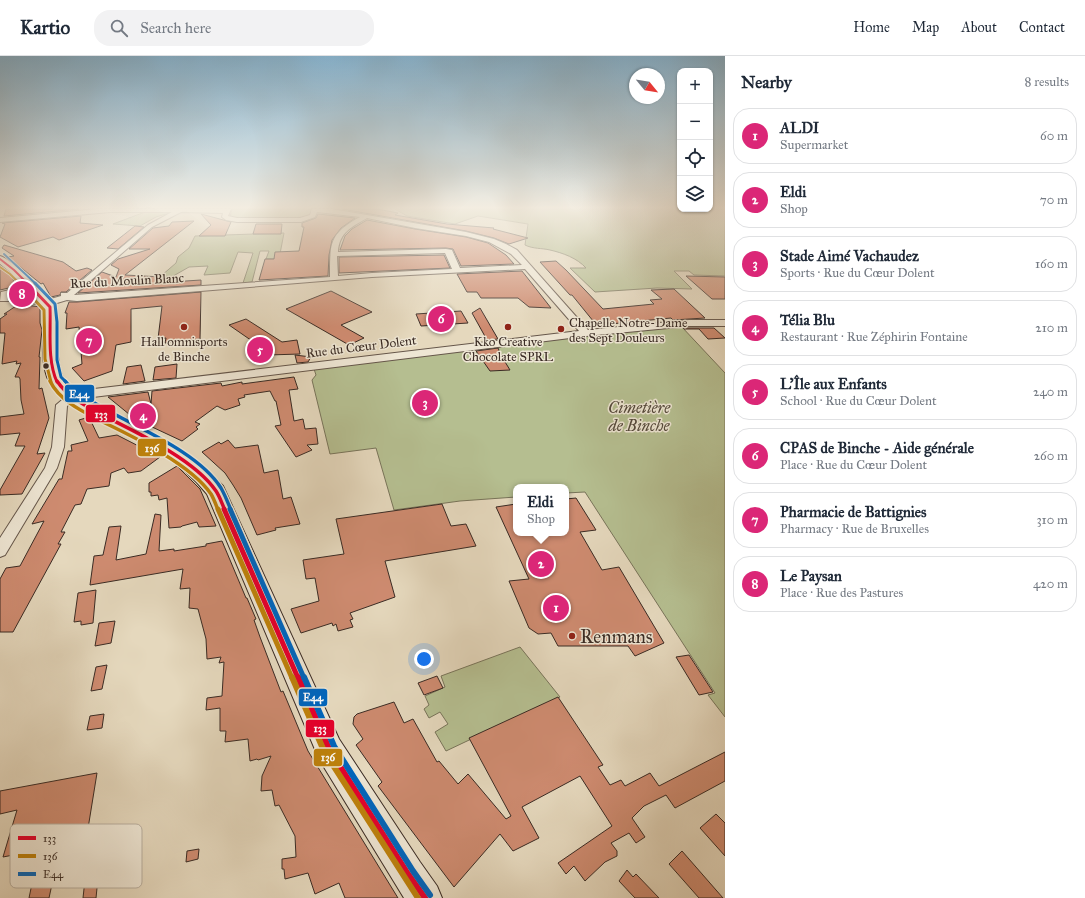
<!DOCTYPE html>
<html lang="en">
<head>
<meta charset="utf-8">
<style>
	:root { --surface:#fff; --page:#f2f2f3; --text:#1f2937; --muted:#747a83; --line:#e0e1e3; --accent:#db2777 }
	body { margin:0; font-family:"IM FELL Great Primer",serif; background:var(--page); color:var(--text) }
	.controls { position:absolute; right:12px; top:12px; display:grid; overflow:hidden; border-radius:8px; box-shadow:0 1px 3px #0004 }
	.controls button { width:36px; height:36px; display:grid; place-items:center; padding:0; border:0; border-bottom:1px solid var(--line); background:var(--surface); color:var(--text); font:20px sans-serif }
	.compass { position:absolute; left:629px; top:12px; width:36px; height:36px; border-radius:50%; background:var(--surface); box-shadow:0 1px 3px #0004; rotate:120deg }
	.you { position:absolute; left:424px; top:603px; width:14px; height:14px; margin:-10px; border:3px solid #fff; border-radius:50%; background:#1a73e8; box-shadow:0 0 0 6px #1a73e833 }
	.badge { display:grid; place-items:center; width:26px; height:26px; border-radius:50%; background:var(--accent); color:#fff; font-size:13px; font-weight:700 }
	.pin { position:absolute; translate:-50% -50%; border:2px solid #fff; box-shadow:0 1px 4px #0006 }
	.popup { position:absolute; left:513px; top:428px; width:56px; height:52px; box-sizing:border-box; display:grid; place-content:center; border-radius:8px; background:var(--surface); filter:drop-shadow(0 1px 3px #0005); font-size:13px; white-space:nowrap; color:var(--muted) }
	.popup b { font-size:15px; color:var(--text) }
	.popup::after { content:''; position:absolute; left:50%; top:100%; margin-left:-8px; border:8px solid transparent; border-top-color:var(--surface) }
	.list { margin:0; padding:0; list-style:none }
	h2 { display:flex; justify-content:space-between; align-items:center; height:52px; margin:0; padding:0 16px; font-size:17px }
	h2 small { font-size:13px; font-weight:400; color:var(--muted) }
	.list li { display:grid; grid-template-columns:26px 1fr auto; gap:12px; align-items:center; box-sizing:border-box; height:56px; margin:0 8px 8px; padding:0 8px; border:1px solid var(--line); border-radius:16px }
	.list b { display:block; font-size:15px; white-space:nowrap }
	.list p { margin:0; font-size:13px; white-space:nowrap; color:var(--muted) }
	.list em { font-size:13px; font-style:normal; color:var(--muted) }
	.icon { flex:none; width:22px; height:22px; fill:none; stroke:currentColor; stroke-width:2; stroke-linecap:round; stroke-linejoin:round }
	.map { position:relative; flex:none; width:725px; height:842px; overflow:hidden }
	header { display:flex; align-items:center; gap:24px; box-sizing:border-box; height:56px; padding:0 20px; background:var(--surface); border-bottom:1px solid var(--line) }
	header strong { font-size:19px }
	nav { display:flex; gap:22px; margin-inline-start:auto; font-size:14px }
	.search { width:280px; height:36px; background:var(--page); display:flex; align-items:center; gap:10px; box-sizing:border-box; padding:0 14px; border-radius:16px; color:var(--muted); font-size:15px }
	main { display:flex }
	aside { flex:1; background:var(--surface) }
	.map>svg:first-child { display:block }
	.green { fill:#b5be90; stroke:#78745a }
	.building { fill:#ce8b70; stroke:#3a2b24 }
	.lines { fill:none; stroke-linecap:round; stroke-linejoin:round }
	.street-casing { stroke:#65564a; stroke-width:2 }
	.secondary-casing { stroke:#3a2b24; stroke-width:2 }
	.street { fill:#eee6d4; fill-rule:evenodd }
	.secondary { fill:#eee6d4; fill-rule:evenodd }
	.bus-1-far4-casing { stroke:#eee6d4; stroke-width:3.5 }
	.bus-1-far3-casing { stroke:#eee6d4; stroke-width:5 }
	.bus-1-far2-casing { stroke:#eee6d4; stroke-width:6 }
	.bus-1-far1-casing { stroke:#eee6d4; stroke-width:8 }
	.bus-1-casing { stroke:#eee6d4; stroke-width:10 }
	.bus-2-far4-casing { stroke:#eee6d4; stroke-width:3.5 }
	.bus-2-far3-casing { stroke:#eee6d4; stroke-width:5 }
	.bus-2-far2-casing { stroke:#eee6d4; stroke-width:6 }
	.bus-2-far1-casing { stroke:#eee6d4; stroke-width:8 }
	.bus-2-casing { stroke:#eee6d4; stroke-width:10 }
	.bus-3-far4-casing { stroke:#eee6d4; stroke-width:3.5 }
	.bus-3-far3-casing { stroke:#eee6d4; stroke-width:5 }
	.bus-3-far2-casing { stroke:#eee6d4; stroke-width:6 }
	.bus-3-far1-casing { stroke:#eee6d4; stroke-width:8 }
	.bus-3-casing { stroke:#eee6d4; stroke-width:10 }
	.bus-1-far4 { stroke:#e4002b; stroke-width:2 }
	.bus-1-far3 { stroke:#e4002b; stroke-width:3 }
	.bus-1-far2 { stroke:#e4002b; stroke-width:3.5 }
	.bus-1-far1 { stroke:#e4002b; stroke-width:5 }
	.bus-1 { stroke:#e4002b; stroke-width:6 }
	.bus-2-far4 { stroke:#be810b; stroke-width:2 }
	.bus-2-far3 { stroke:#be810b; stroke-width:3 }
	.bus-2-far2 { stroke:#be810b; stroke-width:3.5 }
	.bus-2-far1 { stroke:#be810b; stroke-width:5 }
	.bus-2 { stroke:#be810b; stroke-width:6 }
	.bus-3-far4 { stroke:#0065bd; stroke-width:2 }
	.bus-3-far3 { stroke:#0065bd; stroke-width:3 }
	.bus-3-far2 { stroke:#0065bd; stroke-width:3.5 }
	.bus-3-far1 { stroke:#0065bd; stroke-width:5 }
	.bus-3 { stroke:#0065bd; stroke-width:6 }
	.poi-dot { fill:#8f2418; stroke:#eee6d4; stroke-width:1.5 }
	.bus-dot { fill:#3a2b24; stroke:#eee6d4; stroke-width:1.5 }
	.labels { text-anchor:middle; stroke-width:3; stroke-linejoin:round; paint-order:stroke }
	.far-street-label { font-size:13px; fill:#3a2b24; stroke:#eee6d4 }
	.far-poi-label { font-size:13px; fill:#3a2b24; stroke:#eee6d4 }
	.park-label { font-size:16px; font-style:italic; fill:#53483a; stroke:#eee6d4 }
	.near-poi-label { font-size:19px; fill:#3a2b24; stroke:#eee6d4; text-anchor:start }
	.key { fill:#eee6d4; stroke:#b8ae9f; stroke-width:1 }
	.key-label { font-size:11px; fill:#3a2b24 }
	.line-badge { stroke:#eee6d4; stroke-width:1.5 }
	.badge-label { font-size:11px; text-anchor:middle; font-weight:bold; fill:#fff }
</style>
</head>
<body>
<header>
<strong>Kartio</strong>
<div class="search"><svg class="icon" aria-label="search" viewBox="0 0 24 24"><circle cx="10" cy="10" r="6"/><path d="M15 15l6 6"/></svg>Search here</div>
<nav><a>Home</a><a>Map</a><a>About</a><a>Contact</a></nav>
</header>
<main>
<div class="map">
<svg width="725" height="842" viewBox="0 0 725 842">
	<rect width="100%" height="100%" fill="#e5d8bd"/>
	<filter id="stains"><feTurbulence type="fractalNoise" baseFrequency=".005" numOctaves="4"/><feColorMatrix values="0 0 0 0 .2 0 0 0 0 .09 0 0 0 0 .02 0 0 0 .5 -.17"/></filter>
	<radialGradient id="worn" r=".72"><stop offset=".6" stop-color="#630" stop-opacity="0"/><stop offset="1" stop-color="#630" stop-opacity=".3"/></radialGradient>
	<!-- green -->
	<g class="green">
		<polygon points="232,153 312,153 311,160 305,162 239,163 230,161"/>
		<path d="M395,153H725V220L694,219L689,215H674L692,233L657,232L595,236L570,212H586C577,202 563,197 550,194C542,192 533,193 525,189L528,168L478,160L455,168L407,160Z"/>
		<polygon points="145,156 172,156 156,161 140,170 113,168"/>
		<polygon points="284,177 279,203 266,203 269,195 260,195 252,226 243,227 253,197 238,196 230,217 204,219 208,210 189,211 161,227 154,226 176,207 178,201 189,192 195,180"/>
		<polygon points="681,270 725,317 725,661 708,639 715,637 585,436 566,437 566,431 516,431 516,441 460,445 394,454 376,392 330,398 312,324 316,319 314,313 537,285"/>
		<polygon points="520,591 560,641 446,695 435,676 448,668 440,656 429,662 424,653 429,649 425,640 445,631 441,620"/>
	</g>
	<!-- building -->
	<g class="building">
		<polygon points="6,153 79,153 4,160"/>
		<polygon points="342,153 377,153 398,157 395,159 447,168 494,172 493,173 528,182 509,188 494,182 466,175"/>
		<polygon points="201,158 231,166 225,180 199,180 211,169"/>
		<polygon points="318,158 355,162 341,172 332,184 329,199 328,220 259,224 265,203 274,203 275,196 299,195 304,171 302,171 302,167 316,162"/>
		<polygon points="81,160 80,167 103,169 59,184 53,181 18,191 0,181 5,168 2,167"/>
		<polygon points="367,164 415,173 466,181 488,187 506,199 514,208 461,210 453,193 446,192 340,194 345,180 352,173"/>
		<polygon points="194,165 125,219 162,221 155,227 201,224 201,229 78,237 102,216 116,221 119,213 111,209 118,203 150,193 129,193 153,172 169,170 172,166"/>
		<polygon points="256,168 282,168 281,178 253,178"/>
		<polygon points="135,170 144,171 118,193 107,192"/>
		<polygon points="4,189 63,206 76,215 87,212 92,214 66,236 61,236 60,239 51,241 43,227 41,228 8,201 14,200 2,192"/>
		<polygon points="444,199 450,212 339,217 339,201"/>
		<polygon points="556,205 566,214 603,253 654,248 650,244 662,243 651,234 674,233 705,262 673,264 671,262 610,268 612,270 598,271 572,239 570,239 540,206"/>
		<polygon points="0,210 10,218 17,230 0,234"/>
		<polygon points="522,215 551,252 529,251 518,242 481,242 477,236 467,236 457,218"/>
		<polygon points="686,220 725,221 725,243 712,243"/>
		<polygon points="331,235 372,256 341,269 364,282 349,289 286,253"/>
		<polygon points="201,236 200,283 165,287 166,282 158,283 162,250 131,253 131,286 116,289 112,315 84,325 72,312 82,308 79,271 66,273 67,257 65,257 69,246 77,246"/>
		<polygon points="19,248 40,251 40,267 42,274 39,301 40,301 39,333 42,332 49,362 37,398 45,397 22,438 0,439 0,434 25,390 15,390 20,377 0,379 0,361 24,358 21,344 20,323 19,321 15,321 21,307 16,308 17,305 2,308 5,277 0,277 0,263 7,258 4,258"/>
		<polygon points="480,252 498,283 487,284 472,257"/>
		<polygon points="461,255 468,267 421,270 416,258"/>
		<polygon points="246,263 282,286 297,284 300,298 268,299 268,295 257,297 255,287 229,269"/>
		<polygon points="683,272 714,272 725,282 708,283 699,273 684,273"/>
		<polygon points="498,292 502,301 510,314 490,315 476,295"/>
		<polygon points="295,299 311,301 308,306 297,307"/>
		<polygon points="177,308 176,322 153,324 155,311"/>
		<polygon points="141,309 145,325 123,328 127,311"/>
		<polygon points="294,321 298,333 289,334 294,365 303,363 305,373 316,372 318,388 307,389 312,394 296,401 275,370 281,369 276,345 275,345 270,335 244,339 245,341 238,343 240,349 225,354 217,350 195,366 200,368 196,371 198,373 182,385 135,363 108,341 148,336 151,348 152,335 221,327 222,330 242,326 242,328"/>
		<polygon points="89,361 99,382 117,379 160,401 141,415 128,417 124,412 111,417 109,430 87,433 81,448 75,449 61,476 65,476 58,488 61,488 13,576 0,576 0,523 6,512 20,510 44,465 32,468 59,423 62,423 68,395 72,395 71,389 88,385 79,364"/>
		<polygon points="228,384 235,392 258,389 264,417 278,414 283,443 291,441 300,468 275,472 276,474 257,479 241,442 233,429 225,417 202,396 219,386 221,388"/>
		<polygon points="177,410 200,433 216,470 199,471 197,466 182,470 181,471 169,472 167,442 159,444 158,439 151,440 151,436 149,436 149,427"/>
		<polygon points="576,442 596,474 580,476 602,514 619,511 664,587 635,600 628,590 558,590 551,577 538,578 529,572 509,525 529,523 496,451 516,448 516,477 566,477 566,443"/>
		<polygon points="442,448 451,470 466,468 476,490 385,505 395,541 350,557 353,563 350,564 353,571 338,575 336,568 333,570 332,567 301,577 291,553 319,545 315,522 306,523 303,504 344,498 336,463"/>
		<polygon points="155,458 161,459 159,495 174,493 174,495 206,490 206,488 222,485 246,542 247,542 256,563 254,564 260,581 281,636 283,635 308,695 398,842 345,842 339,827 315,838 308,817 285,823 284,813 282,813 282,803 296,801 295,780 279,749 275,750 272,734 261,735 262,720 271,700 258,704 257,703 250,705 248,683 225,686 226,675 220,675 220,652 206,654 207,642 222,640 224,606 219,607 221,601 207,603 206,583 198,553 189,552 190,532 180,533 183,513 90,529 94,500 103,499 109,471 121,470 116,504 146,498"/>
		<polygon points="96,534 93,567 81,569 81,565 74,566 78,537"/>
		<polygon points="115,565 111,587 95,590 99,567"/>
		<polygon points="689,599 713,636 699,639 676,601"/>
		<polygon points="107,609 102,633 91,635 96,611"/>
		<polygon points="437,620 443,632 424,639 418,627"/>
		<polygon points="558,641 603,709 598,711 610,729 621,724 625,730 650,717 659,730 725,696 725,725 675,752 666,739 644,750 632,762 645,781 636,787 629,777 611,787 617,795 617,800 605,806 585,825 574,810 566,818 558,807 612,770 580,720 522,751 539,782 513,795 500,778 454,831 378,730 382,726 356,689 363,683 353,668 354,661 357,658 394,646 404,667 413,663 437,706 439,705 458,728 468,718 506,763 511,760 469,682"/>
		<polygon points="104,658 102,672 87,674 90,660"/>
		<polygon points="97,717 85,791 59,796 49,842 29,842 39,794 3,801 17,754 0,758 0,735"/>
		<polygon points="716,758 725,767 725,800 700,772"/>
		<polygon points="101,792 96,842 83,842 88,796"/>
		<polygon points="199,793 198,803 186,806 187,795"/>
		<polygon points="682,795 723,842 699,842 669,808"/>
		<polygon points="627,814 633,821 636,818 659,842 635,842 619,825"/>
	</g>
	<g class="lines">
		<defs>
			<path id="street" d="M98,153H231L228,160L237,162H300L310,159L312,153H332L466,176L494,183L506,188L517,194L588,274L689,264H725V270H689L586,280L77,343L67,350L64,391L57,412L5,499L0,501V482L45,412L52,391L56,349L69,338L94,333L579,275L525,213L372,221L77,245L67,244L47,250L21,245H0L1,236L31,229L35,231L34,233L8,239H32L35,240L36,243L47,244L61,240V237H67L148,169L172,156H110L0,166V162ZM181,156L223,157L222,161L226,164L237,166H301L315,161L317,156L360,161C329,178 330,187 330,221L74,239L152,171ZM367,162L415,172L466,180L489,186L511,198L522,209L460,212L452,194L446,193L338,196C339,176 352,171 367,162ZM445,197L452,213L372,217L338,220L337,200Z"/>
			<path id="secondary" d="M0,200C12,203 49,240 56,251C57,269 55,309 64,324C75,343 143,372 166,385C188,397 206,411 223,430L339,683L420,806L437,830L442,842H404L319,703L207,438C194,422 179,409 162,398C136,382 57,349 47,321C40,300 44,274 44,252L10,216L0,208Z"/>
		</defs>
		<!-- street casing -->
		<use href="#street" class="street-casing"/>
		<!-- secondary casing -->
		<use href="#secondary" class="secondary-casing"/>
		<!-- street -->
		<use href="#street" class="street"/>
		<!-- secondary -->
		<use href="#secondary" class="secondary"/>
		<defs>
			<polyline id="bus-1-far4" points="0,203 14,214 28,228"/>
			<path id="bus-1-far3" d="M27,227L50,251C51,275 47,304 57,326"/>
			<path id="bus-1-far2" d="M57,325C69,343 90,352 108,362C140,378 196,405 216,435C220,441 222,448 225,454"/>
			<polyline id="bus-1-far1" points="224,453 298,622"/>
			<polyline id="bus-1" points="298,621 329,693 408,818 425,842"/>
			<polyline id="bus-2-far4" points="0,211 10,218 20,228"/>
			<polyline id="bus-2-far3" points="19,227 44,254 45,303 51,326"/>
			<path id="bus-2-far2" d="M50,325C60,346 86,357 105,367C136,382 191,409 211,438C214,443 216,449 218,454"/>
			<polyline id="bus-2-far1" points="218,453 292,622"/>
			<polyline id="bus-2" points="292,621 324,695 418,842"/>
			<polyline id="bus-3-far4" points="4,198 36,228"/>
			<polyline id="bus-3-far3" points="35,227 55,248 57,266 57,304 61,321 66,326"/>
			<path id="bus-3-far2" d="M65,325C75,337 91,345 105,353C140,373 199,397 221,432C225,439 228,447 231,454"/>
			<polyline id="bus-3-far1" points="230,453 304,622"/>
			<polyline id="bus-3" points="304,621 334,690 413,815 430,839"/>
		</defs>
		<!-- bus-1-far4 casing -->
		<use href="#bus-1-far4" class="bus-1-far4-casing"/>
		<!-- bus-1-far3 casing -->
		<use href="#bus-1-far3" class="bus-1-far3-casing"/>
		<!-- bus-1-far2 casing -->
		<use href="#bus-1-far2" class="bus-1-far2-casing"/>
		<!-- bus-1-far1 casing -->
		<use href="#bus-1-far1" class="bus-1-far1-casing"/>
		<!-- bus-1 casing -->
		<use href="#bus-1" class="bus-1-casing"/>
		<!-- bus-2-far4 casing -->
		<use href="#bus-2-far4" class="bus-2-far4-casing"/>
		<!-- bus-2-far3 casing -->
		<use href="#bus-2-far3" class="bus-2-far3-casing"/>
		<!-- bus-2-far2 casing -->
		<use href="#bus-2-far2" class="bus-2-far2-casing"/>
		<!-- bus-2-far1 casing -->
		<use href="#bus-2-far1" class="bus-2-far1-casing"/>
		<!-- bus-2 casing -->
		<use href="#bus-2" class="bus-2-casing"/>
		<!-- bus-3-far4 casing -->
		<use href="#bus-3-far4" class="bus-3-far4-casing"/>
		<!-- bus-3-far3 casing -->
		<use href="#bus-3-far3" class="bus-3-far3-casing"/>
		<!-- bus-3-far2 casing -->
		<use href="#bus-3-far2" class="bus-3-far2-casing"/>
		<!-- bus-3-far1 casing -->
		<use href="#bus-3-far1" class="bus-3-far1-casing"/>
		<!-- bus-3 casing -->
		<use href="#bus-3" class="bus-3-casing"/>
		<!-- bus-1-far4 -->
		<use href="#bus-1-far4" class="bus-1-far4"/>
		<!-- bus-1-far3 -->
		<use href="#bus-1-far3" class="bus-1-far3"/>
		<!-- bus-1-far2 -->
		<use href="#bus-1-far2" class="bus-1-far2"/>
		<!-- bus-1-far1 -->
		<use href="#bus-1-far1" class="bus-1-far1"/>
		<!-- bus-1 -->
		<use href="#bus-1" class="bus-1"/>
		<!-- bus-2-far4 -->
		<use href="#bus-2-far4" class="bus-2-far4"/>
		<!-- bus-2-far3 -->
		<use href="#bus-2-far3" class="bus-2-far3"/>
		<!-- bus-2-far2 -->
		<use href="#bus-2-far2" class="bus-2-far2"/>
		<!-- bus-2-far1 -->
		<use href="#bus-2-far1" class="bus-2-far1"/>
		<!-- bus-2 -->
		<use href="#bus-2" class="bus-2"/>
		<!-- bus-3-far4 -->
		<use href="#bus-3-far4" class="bus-3-far4"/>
		<!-- bus-3-far3 -->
		<use href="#bus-3-far3" class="bus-3-far3"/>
		<!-- bus-3-far2 -->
		<use href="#bus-3-far2" class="bus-3-far2"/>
		<!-- bus-3-far1 -->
		<use href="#bus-3-far1" class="bus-3-far1"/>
		<!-- bus-3 -->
		<use href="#bus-3" class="bus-3"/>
	</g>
	<!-- sky -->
	<linearGradient id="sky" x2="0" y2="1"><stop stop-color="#87b6d4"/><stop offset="0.56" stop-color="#f3ede1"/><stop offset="1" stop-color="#f3ede1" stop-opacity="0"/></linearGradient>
	<rect width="725" height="271" fill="url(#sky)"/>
	<!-- markers -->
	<g class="poi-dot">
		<circle cx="184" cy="271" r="4"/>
		<circle cx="508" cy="271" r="4"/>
		<circle cx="561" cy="273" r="4"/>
		<circle cx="572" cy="580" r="4"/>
	</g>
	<circle class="bus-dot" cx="46" cy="310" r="3.5"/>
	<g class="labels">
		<!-- far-street labels -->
		<g class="far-street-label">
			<text transform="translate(127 224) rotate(-3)" y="5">Rue du Moulin Blanc</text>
			<text transform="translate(361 290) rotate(-7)" y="5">Rue du Cœur Dolent</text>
		</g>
		<!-- far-poi labels -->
		<g class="far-poi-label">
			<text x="569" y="271" text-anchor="start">Chapelle Notre-Dame<tspan x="569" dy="15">des Sept Douleurs</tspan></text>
			<text x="184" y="290">Hall omnisports<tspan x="184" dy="15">de Binche</tspan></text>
			<text x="508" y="290">Kko Creative<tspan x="508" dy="15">Chocolate SPRL</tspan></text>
		</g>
		<!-- park labels -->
		<g class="park-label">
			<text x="639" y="357">Cimetière<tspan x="639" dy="18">de Binche</tspan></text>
		</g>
		<!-- near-poi labels -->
		<g class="near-poi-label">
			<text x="580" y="587">Renmans</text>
		</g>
	</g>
	<!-- legend -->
	<rect x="10" y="768" width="132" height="64" rx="6" class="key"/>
	<rect x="18" y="780" width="18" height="4" fill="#e4002b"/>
	<rect x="18" y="798" width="18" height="4" fill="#be810b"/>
	<rect x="18" y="816" width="18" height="4" fill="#0065bd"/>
	<g class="key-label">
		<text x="43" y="786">133</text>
		<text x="43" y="804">136</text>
		<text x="43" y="822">E44</text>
	</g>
	<g class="line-badge">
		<rect x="64" y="328" width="31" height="19" rx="4" fill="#0065bd"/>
		<rect x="85" y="348" width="31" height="19" rx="4" fill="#e4002b"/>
		<rect x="137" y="382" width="30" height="19" rx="4" fill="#be810b"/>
		<rect x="298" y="632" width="30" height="19" rx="4" fill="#0065bd"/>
		<rect x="305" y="663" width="30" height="19" rx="4" fill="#e4002b"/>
		<rect x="313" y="692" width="30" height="19" rx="4" fill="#be810b"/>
	</g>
	<g class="badge-label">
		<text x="79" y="342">E44</text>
		<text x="101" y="362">133</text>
		<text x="152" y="396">136</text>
		<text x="313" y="645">E44</text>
		<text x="320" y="676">133</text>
		<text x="328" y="705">136</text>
	</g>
	<rect width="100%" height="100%" filter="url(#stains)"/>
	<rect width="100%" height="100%" fill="url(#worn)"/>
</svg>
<div class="controls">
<button>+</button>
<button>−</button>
<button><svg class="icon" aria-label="locate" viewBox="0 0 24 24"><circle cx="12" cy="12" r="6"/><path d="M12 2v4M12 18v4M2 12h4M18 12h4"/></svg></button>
<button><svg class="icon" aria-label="layers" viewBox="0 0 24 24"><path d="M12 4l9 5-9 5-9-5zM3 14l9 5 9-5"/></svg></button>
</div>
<svg class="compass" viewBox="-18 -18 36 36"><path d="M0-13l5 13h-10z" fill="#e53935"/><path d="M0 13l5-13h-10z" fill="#747a83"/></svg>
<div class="you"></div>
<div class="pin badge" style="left:556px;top:552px">1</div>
<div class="pin badge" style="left:541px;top:508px">2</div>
<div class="popup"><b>Eldi</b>Shop</div>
<div class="pin badge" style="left:425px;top:347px">3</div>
<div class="pin badge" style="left:143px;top:360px">4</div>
<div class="pin badge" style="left:260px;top:294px">5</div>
<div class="pin badge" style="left:441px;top:263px">6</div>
<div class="pin badge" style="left:89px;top:285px">7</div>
<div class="pin badge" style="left:22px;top:238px">8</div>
</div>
<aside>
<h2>Nearby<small>8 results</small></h2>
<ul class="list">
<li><span class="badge">1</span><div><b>ALDI</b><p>Supermarket</p></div><em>60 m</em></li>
<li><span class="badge">2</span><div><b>Eldi</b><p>Shop</p></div><em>70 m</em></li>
<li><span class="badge">3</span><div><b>Stade Aimé Vachaudez</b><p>Sports · Rue du Cœur Dolent</p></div><em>160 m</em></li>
<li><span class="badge">4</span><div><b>Télia Blu</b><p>Restaurant · Rue Zéphirin Fontaine</p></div><em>210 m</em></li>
<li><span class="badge">5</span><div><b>L'Île aux Enfants</b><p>School · Rue du Cœur Dolent</p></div><em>240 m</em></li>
<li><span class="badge">6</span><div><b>CPAS de Binche - Aide générale</b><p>Place · Rue du Cœur Dolent</p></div><em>260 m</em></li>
<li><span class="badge">7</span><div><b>Pharmacie de Battignies</b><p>Pharmacy · Rue de Bruxelles</p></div><em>310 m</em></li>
<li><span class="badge">8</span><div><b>Le Paysan</b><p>Place · Rue des Pastures</p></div><em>420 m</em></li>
</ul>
</aside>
</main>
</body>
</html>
